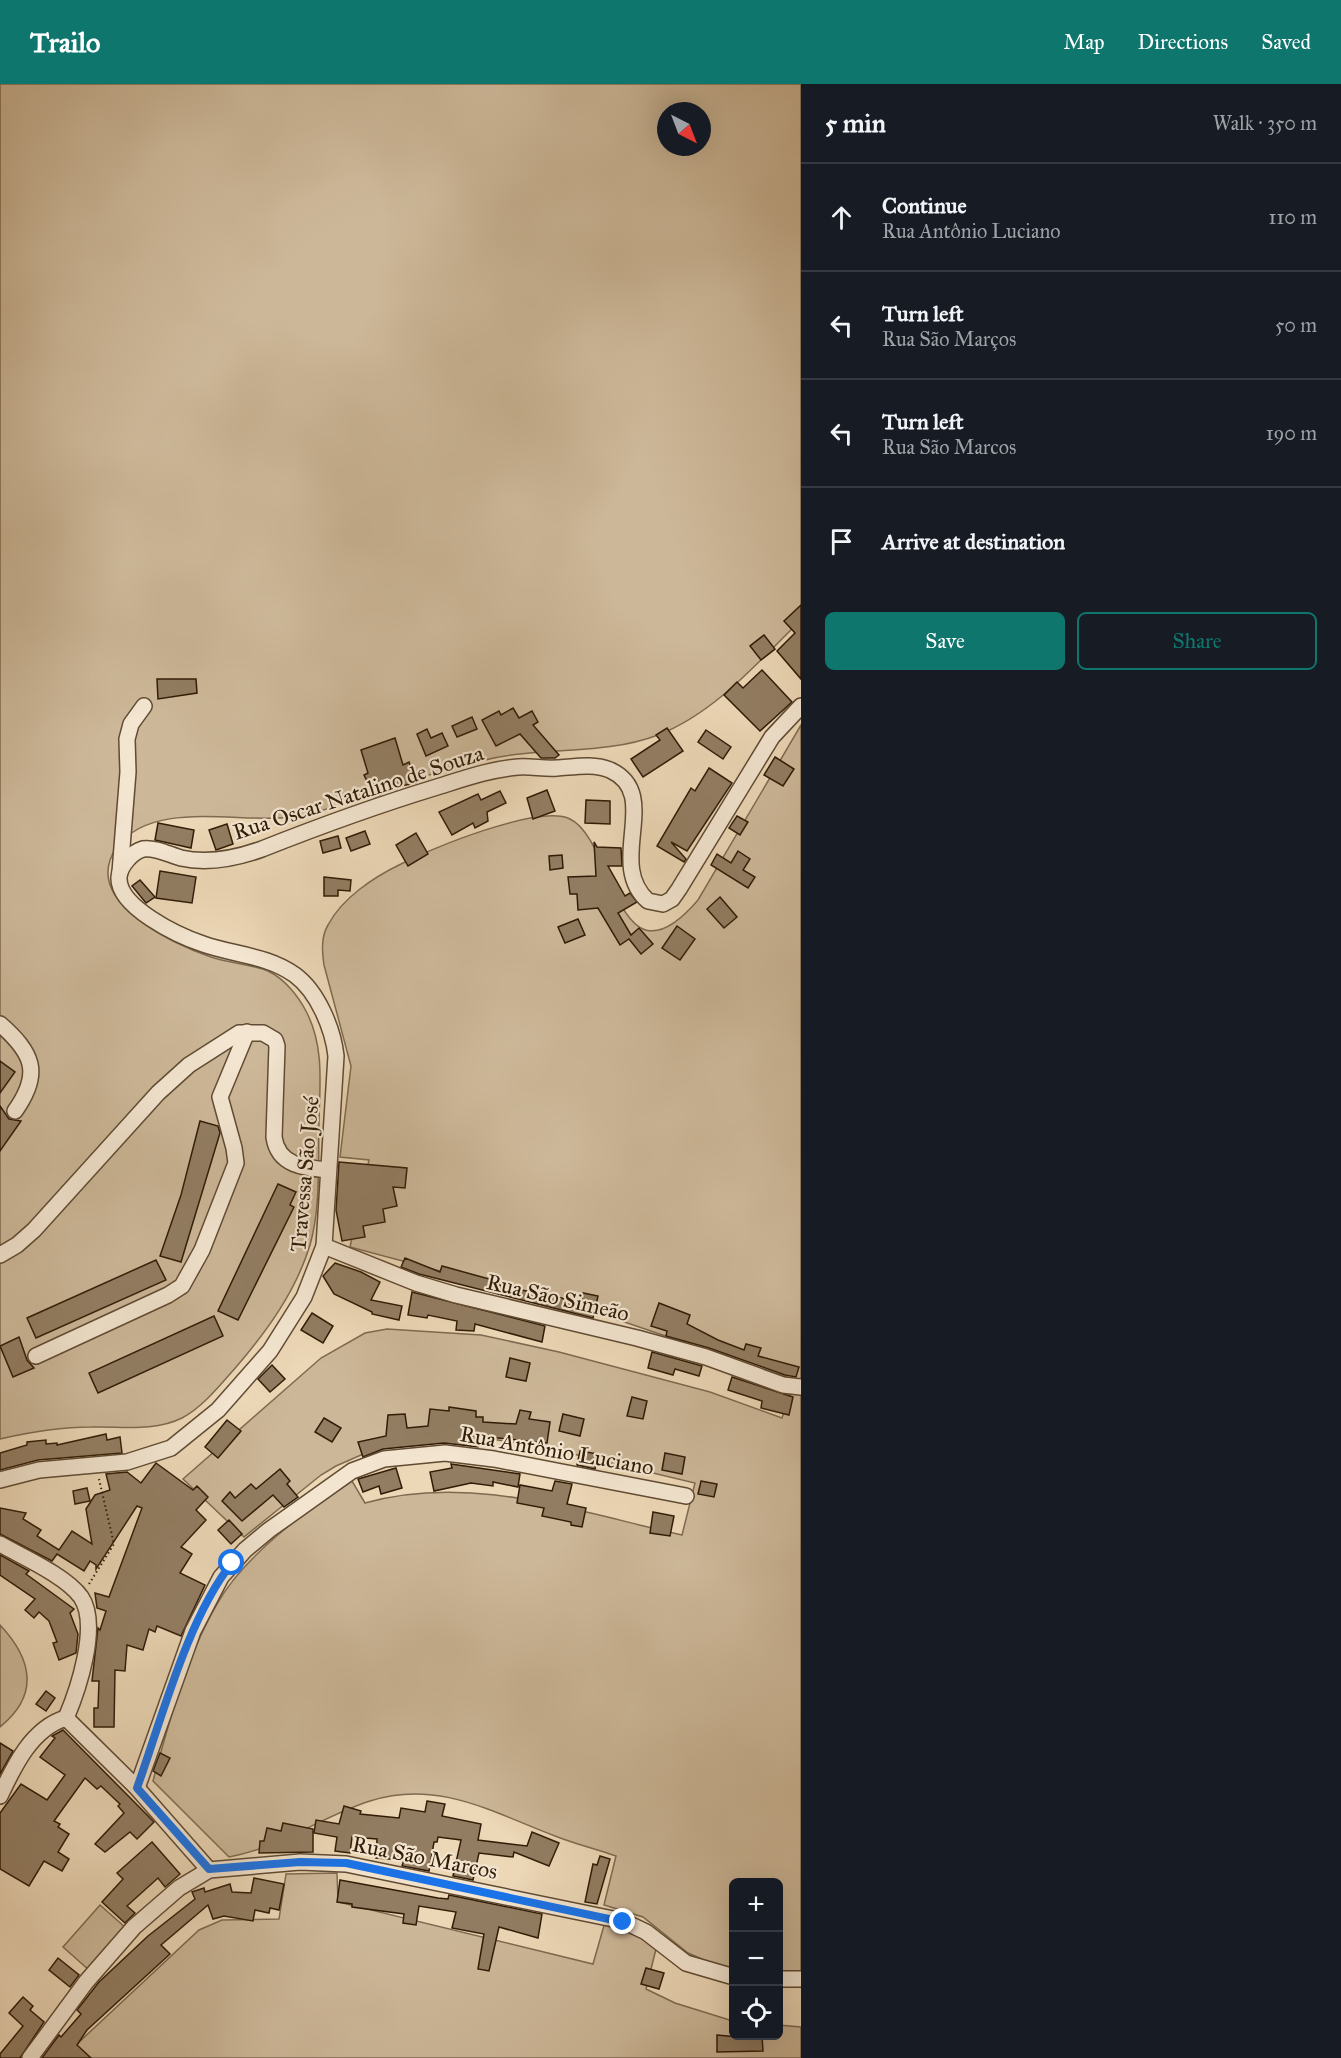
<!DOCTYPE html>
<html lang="en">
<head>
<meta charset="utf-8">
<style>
	:root { --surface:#171b24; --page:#20242c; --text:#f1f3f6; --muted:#9ea1a6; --line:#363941; --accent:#0f766e }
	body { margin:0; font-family:"IM FELL Great Primer",serif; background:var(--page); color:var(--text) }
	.controls { position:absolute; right:18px; bottom:18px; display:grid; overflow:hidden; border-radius:9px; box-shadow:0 6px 24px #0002 }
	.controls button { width:54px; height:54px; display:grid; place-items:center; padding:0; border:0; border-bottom:2px solid var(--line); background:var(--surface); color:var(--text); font:30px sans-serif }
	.compass { position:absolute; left:657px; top:18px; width:54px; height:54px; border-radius:50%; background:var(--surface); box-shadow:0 6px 24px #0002; rotate:138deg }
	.stop { position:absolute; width:18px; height:18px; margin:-14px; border:4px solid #1a73e8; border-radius:50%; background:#fff }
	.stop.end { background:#1a73e8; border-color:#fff; box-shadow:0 2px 6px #0008 }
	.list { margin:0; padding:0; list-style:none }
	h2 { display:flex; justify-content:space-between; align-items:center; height:78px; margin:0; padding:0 24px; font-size:26px }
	h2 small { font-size:20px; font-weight:400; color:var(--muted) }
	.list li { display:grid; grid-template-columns:39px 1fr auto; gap:18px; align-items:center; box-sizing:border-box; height:108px; padding:0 24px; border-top:2px solid var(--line) }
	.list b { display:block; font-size:22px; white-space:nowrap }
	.list p { margin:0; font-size:20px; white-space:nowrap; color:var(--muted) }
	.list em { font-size:20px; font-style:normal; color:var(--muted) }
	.actions { display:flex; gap:12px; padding:18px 24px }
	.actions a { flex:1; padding:14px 0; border:2px solid var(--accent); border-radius:9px; text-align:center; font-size:21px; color:var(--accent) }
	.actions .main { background:var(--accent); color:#fff }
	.icon { flex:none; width:33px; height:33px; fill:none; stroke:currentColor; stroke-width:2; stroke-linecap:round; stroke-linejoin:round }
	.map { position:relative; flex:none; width:801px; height:1974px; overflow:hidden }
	header { display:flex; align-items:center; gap:36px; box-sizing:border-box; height:84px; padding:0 30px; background:var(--accent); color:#fff }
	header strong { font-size:28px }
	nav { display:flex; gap:33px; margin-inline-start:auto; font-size:21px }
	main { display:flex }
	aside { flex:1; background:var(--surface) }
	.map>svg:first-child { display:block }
	.green { fill:#ccb798; stroke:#7e6a50; stroke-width:1.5; fill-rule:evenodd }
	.building { fill:#927d62; stroke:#311c07; stroke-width:1.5 }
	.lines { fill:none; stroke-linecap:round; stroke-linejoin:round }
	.minor-casing { stroke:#604b33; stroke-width:18 }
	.path { stroke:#311c07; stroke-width:2; stroke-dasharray:1.5 3; stroke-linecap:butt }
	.minor { stroke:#f3e5d0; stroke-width:15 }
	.route { stroke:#1a73e8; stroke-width:8 }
	.labels { text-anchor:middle; stroke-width:4.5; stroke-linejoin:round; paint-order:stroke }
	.street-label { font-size:22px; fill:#311c07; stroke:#f3e5d0 }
</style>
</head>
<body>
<header>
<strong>Trailo</strong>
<nav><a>Map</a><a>Directions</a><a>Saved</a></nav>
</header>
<main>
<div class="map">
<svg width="801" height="1974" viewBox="0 0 801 1974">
	<rect width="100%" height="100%" fill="#ecd7b6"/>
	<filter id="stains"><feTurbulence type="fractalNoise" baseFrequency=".00333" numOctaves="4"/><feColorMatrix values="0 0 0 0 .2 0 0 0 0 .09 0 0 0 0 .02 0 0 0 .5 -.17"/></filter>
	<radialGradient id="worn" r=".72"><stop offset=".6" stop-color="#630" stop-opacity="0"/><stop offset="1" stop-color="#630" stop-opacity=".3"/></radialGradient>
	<!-- green -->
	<g class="green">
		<path d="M0,0H801V536C758,578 715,629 658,651C603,672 542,662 485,676C444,686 404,698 364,711C343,718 322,729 300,732C246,742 154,713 117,763C79,816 172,860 211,873C229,879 250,880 268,887C285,895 299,913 307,929C324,963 320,999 319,1036C318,1076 321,1123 310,1161C296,1207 267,1247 237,1282C221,1300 203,1323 182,1334C154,1348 121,1342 91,1343C60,1343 30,1348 0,1355ZM666,27H702V63H666Z"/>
		<path d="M801,641V1889L779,1888L778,1798H734L733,1884L713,1880L688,1869L643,1833L604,1821L616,1772C596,1765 575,1760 555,1752C494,1729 438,1695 370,1717C320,1733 283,1763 229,1773L153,1697C169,1638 186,1573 217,1520C244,1472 307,1425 352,1397L365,1419C471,1389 578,1428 682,1451L695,1399L548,1364L479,1353L377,1364L336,1382L321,1391L244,1453L183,1395L321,1274L365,1249L387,1245L481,1251L559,1268L710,1308L782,1334L795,1296L601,1230L350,1163L369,1076L340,1073L351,982L324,881C322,867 321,853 328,841C342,814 374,793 401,780C432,764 539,720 570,735C615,756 616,912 698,816Z"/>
		<path d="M0,1541C32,1575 40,1611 0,1643Z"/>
		<polygon points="337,1789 338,1818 593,1880 605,1838 636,1850 656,1865 646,1905 675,1919 733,1937 734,1952 778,1952 779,1941 801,1943 801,1974 62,1974 199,1846 222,1836 279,1835 286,1790"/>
		<polygon points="100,1821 127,1845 90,1887 63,1863"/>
	</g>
	<!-- building -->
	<g class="building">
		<polygon points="801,521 801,595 777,567 795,549 784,537"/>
		<polygon points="764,551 775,565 761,576 750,562"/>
		<polygon points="762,586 792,618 760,647 724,611 737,598 743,604"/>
		<polygon points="157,595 196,595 197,609 158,615"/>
		<polygon points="513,624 519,634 532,627 538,638 533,641 559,671 555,674 541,674 520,650 496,662 482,636 499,627 501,631"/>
		<polygon points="472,633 477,645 457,653 452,642"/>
		<polygon points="667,644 683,667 643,693 631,675 660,656 656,651"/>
		<polygon points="427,645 431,654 442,649 448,662 426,672 417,650"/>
		<polygon points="706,646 731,663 723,675 698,658"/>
		<polygon points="395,654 403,681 409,678 417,699 400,702 375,713 364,691 368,689 361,666"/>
		<polygon points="775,673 794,685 783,702 764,691"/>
		<polygon points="709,684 732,699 687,767 671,758 686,775 684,778 657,762 691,704 695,707"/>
		<polygon points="547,706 555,727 533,735 527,714"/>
		<polygon points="500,707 506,719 487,728 488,737 475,744 473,739 452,751 439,728 478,710 481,716"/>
		<polygon points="586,716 610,717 610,740 585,739"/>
		<polygon points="737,732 748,738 740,751 729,744"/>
		<polygon points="158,739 194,746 191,764 155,756"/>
		<polygon points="227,740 233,760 216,766 209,746"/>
		<polygon points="365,747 370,760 351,767 346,754"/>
		<polygon points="416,749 428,770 408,782 396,761"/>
		<polygon points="338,752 341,764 323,769 320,757"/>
		<polygon points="594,758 597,763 621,764 622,782 608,782 625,812 630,809 637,818 618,829 631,851 639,844 653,860 641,870 629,855 620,861 598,824 578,826 577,810 570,810 568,793 596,792"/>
		<polygon points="738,767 750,775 743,786 755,793 748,804 711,781 717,770 731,779"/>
		<polygon points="562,771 563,784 550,786 549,772"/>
		<polygon points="160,787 196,793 192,819 156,814"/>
		<polygon points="324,793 351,796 350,807 338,806 338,812 324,812"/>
		<polygon points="140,796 155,813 146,819 132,802"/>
		<polygon points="720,813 737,833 724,844 707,825"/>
		<polygon points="578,835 585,851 565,859 558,843"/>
		<polygon points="677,842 695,855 680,876 662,864"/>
		<polygon points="0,977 15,988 0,1009"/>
		<polygon points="0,1022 9,1035 21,1037 0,1067"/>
		<polygon points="200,1037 218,1042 220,1049 181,1178 160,1172 181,1111"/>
		<polygon points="339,1078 407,1084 405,1104 393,1103 397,1122 383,1125 385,1138 363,1142 365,1153 342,1157 336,1126"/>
		<polygon points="278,1100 296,1108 290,1121 294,1123 238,1236 218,1227"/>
		<polygon points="405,1174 440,1188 442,1182 500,1198 499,1201 531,1208 532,1205 581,1220 583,1209 598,1212 593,1234 419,1190 401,1183"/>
		<polygon points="156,1176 166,1196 36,1254 27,1234"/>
		<polygon points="335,1179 361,1188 380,1198 371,1216 402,1222 399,1236 372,1230 372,1228 334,1210 323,1192"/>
		<polygon points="412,1208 545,1242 542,1258 475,1240 474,1247 456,1246 457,1237 428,1231 427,1234 408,1231"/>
		<polygon points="659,1219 690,1231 687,1240 718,1256 744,1266 746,1260 761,1264 758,1272 799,1283 796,1293 785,1291 709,1264 666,1252 667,1247 651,1242"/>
		<polygon points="312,1229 333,1242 323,1259 301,1246"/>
		<polygon points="214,1232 223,1252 98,1309 89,1289"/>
		<polygon points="19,1253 27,1276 34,1284 13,1293 0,1262"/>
		<polygon points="652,1268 702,1282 699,1292 675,1285 673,1291 648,1284"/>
		<polygon points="510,1274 530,1279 526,1297 506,1293"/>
		<polygon points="272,1281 285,1295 270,1308 258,1295"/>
		<polygon points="732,1293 793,1313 789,1331 761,1324 762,1317 728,1306"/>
		<polygon points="632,1313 647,1317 643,1335 627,1332"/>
		<polygon points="449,1323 476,1327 476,1333 483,1333 483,1338 516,1340 520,1326 531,1328 529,1335 550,1338 547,1359 480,1352 478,1363 444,1359 383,1365 363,1373 358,1358 386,1352 388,1331 405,1330 407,1344 428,1342 430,1325 449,1327"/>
		<polygon points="563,1330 584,1335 580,1352 559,1347"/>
		<polygon points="324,1334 341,1344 332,1358 315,1348"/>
		<polygon points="227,1336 241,1347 218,1374 205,1363"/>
		<polygon points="106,1350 107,1356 120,1353 122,1369 38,1376 0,1386 0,1369 27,1361 27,1358 46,1356 46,1360 57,1359 57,1361"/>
		<polygon points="580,1367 598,1370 595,1385 577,1381"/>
		<polygon points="665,1369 685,1373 682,1390 662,1386"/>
		<polygon points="156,1379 193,1406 197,1402 208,1413 196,1426 206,1436 181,1463 192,1470 180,1489 205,1501 181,1552 157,1542 155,1548 149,1545 143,1566 127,1561 125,1587 115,1586 114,1643 94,1643 94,1624 98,1624 99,1597 92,1597 98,1544 100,1546 106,1527 97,1524 95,1509 109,1513 142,1424 137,1422 96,1485 96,1481 90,1477 84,1487 57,1470 52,1477 0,1450 0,1424 26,1429 23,1435 41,1446 37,1452 59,1466 72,1447 92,1460 86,1425 95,1411 110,1406 106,1390 127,1388 141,1399"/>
		<polygon points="451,1380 520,1390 518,1403 493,1398 493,1402 471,1399 434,1407 430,1388 452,1384"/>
		<polygon points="396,1384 402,1404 381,1410 379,1402 363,1408 358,1395"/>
		<polygon points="280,1385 290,1397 287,1400 298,1413 284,1423 273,1411 242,1437 222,1417 230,1408 235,1414 251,1400 256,1405"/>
		<polygon points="555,1397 572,1400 567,1420 586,1424 582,1443 571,1441 571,1438 542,1432 544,1424 517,1419 520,1401 552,1407"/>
		<polygon points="701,1397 717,1400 714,1413 698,1410"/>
		<polygon points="87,1404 90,1417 75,1420 73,1407"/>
		<polygon points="653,1428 674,1432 670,1452 650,1449"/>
		<polygon points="229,1436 242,1450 231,1460 218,1446"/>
		<polygon points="0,1471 29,1487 26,1490 74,1525 70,1529 78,1550 76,1569 59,1576 53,1559 57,1558 49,1537 39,1528 34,1534 25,1526 35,1515 0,1491"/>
		<polygon points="46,1607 55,1614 46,1627 36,1620"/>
		<polygon points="63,1646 154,1738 137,1755 130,1748 105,1768 95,1760 124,1729 118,1722 120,1720 103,1704 101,1702 97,1705 85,1694 54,1737 60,1740 58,1743 69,1750 58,1768 69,1775 62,1787 44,1777 29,1802 0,1785 0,1729 21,1700 47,1716 65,1691 40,1673 55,1654 52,1652"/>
		<polygon points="0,1659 13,1667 0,1690"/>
		<polygon points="160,1669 170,1674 161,1692 153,1687"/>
		<polygon points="427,1717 445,1720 442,1732 481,1740 478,1756 527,1762 532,1748 559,1759 549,1782 514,1768 513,1773 479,1769 473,1796 453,1792 461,1756 438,1753 437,1758 434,1758 429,1787 402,1782 404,1776 376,1774 377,1755 352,1753 350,1769 335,1767 337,1753 314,1749 316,1736 339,1740 344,1722 361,1727 360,1730 399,1734 401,1724 425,1728"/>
		<polygon points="283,1739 313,1745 313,1768 259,1769 260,1757 264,1757 267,1744 281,1747"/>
		<polygon points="152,1758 180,1790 165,1803 158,1794 127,1822 135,1829 125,1839 102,1818 123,1795 117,1789"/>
		<polygon points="600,1772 610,1775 597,1820 585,1818 593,1780 597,1781"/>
		<polygon points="254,1794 284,1800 279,1826 270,1824 269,1829 255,1826 253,1837 224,1832 213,1835 208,1821 161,1861 170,1870 87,1946 77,1961 91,1974 42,1974 59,1951 61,1953 81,1930 77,1926 99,1898 148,1852 195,1815 192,1808 204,1804 205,1808 230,1800 232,1808 251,1809"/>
		<polygon points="340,1796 438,1814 448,1815 449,1811 542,1830 538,1854 499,1843 489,1887 478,1885 484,1850 452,1844 456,1828 419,1822 416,1841 403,1839 404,1830 352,1823 352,1820 337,1818"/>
		<polygon points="58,1874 79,1891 70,1903 49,1886"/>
		<polygon points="646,1884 664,1889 659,1905 641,1900"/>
		<polygon points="23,1913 33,1922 30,1926 44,1938 20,1974 0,1974 0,1970 23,1942 9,1929"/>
		<polygon points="717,1951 738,1953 762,1952 763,1967 717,1968"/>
	</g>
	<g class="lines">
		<defs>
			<g id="minor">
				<polyline points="120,788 128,688 127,655 131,640 144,622"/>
				<path d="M0,940C33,969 42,989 15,1027"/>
				<polyline points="324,1162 416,1199 456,1211 637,1254 706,1273 783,1301 801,1303"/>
				<path d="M0,1171L17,1161L34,1146L158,1009L189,981L239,949H263L275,956L277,962L274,1053C278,1082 305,1084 328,1086"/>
				<polyline points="36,1272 168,1211 182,1202 202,1166 236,1079 234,1064 220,1013 247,948"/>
				<path d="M0,1396L39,1386L127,1378L171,1364L218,1326L270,1267L304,1213L324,1162L336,972C333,945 318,908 295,891C267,871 234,871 203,860C179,852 117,823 119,793C120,782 132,768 143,765C155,763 170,771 181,774C208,780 237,774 262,765C320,742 378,721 437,703C463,695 491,685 518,683C531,682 544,685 557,684C574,683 593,679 610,686C663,710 605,779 648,817L663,820L672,815L679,805L772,653L801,622"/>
				<path d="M0,1460C23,1473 66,1492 81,1513C100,1541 78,1606 66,1634"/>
				<polyline points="66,1634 137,1704 209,1786"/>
				<polyline points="137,1704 193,1547 221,1493 245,1466 269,1446 352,1387 384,1375 445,1369 494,1375 686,1412"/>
				<path d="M0,1712C14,1682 32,1644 66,1634"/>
				<polyline points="778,1895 801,1895"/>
				<polyline points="30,1974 86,1898 134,1843 179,1804 209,1786 300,1778 346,1780 623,1837 646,1848 686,1879 734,1893"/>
			</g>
		</defs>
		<!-- minor casing -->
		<use href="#minor" class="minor-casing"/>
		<!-- path -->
		<polyline class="path" points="89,1500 114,1460 99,1395"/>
		<!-- minor -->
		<use href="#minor" class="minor"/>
	</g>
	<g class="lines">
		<!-- route -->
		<path class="route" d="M232,1479C188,1533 161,1637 137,1704L209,1785L300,1778L346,1779L623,1838"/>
	</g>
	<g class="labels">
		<!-- street labels -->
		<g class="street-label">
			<text transform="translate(358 708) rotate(-18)" y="8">Rua Oscar Natalino de Souza</text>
			<text transform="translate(304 1090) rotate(-85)" y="8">Travessa São José</text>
			<text transform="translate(558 1213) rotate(13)" y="8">Rua São Simeão</text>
			<text transform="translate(557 1366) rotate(10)" y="8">Rua Antônio Luciano</text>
			<text transform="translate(425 1773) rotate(11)" y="8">Rua São Marcos</text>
		</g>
	</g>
	<rect width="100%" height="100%" filter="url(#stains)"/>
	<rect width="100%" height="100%" fill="url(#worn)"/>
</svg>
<div class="controls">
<button>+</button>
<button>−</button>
<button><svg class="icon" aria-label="locate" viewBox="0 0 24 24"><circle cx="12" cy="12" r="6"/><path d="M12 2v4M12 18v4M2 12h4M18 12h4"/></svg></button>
</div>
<svg class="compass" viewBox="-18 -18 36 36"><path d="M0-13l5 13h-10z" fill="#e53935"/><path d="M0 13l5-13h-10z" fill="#9ea1a6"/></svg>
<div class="stop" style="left:232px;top:1479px"></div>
<div class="stop end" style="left:623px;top:1838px"></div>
</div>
<aside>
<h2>5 min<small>Walk · 350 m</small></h2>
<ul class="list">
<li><svg class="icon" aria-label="ahead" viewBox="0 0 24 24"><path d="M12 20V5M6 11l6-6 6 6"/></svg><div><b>Continue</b><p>Rua Antônio Luciano</p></div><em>110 m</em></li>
<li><svg class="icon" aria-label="left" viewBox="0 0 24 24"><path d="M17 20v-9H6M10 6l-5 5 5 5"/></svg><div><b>Turn left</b><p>Rua São Marços</p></div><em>50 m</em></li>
<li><svg class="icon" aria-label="left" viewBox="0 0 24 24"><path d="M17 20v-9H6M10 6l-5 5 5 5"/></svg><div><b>Turn left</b><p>Rua São Marcos</p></div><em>190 m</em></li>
<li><svg class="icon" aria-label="arrive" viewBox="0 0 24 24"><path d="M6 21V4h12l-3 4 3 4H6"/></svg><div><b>Arrive at destination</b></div></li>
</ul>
<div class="actions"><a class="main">Save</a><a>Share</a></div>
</aside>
</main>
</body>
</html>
